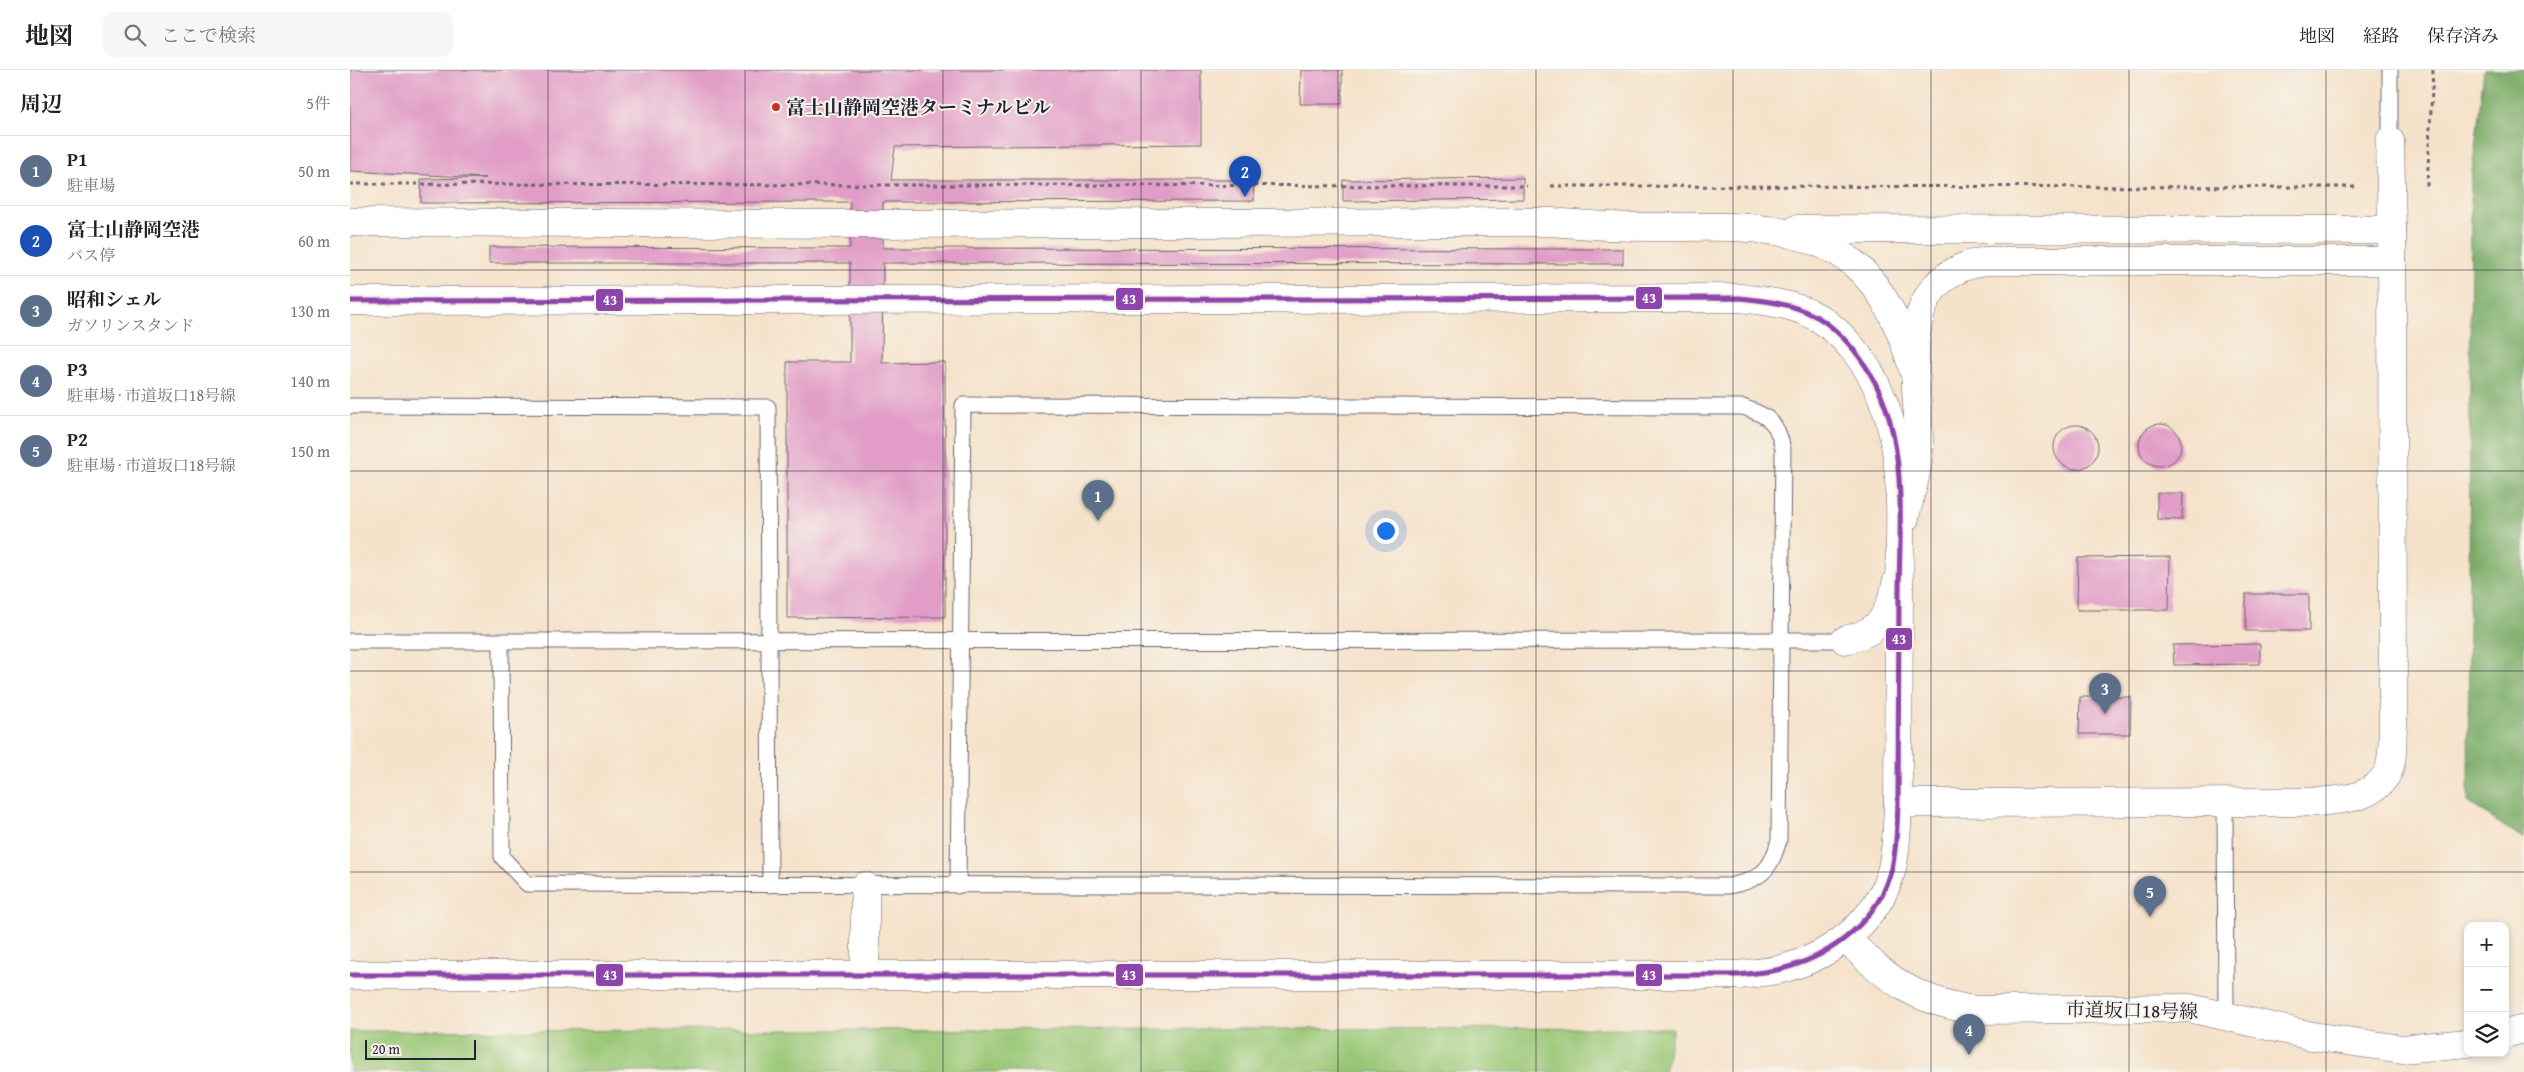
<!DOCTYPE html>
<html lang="ja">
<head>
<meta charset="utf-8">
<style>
	:root { --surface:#fff; --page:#f6f6f6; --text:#222; --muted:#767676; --line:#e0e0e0; --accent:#c8321e }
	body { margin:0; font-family:"Gentium Book Plus","Noto Serif JP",serif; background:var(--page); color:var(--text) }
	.controls { position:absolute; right:15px; bottom:15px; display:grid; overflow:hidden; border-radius:10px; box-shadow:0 2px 8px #0003 }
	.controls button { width:45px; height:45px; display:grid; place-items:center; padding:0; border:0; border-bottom:1px solid var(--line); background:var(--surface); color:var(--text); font:25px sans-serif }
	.scale { position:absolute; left:15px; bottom:12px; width:111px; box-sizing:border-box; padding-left:5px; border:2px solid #22223b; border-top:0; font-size:14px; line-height:18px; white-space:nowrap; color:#22223b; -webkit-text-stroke:4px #f7f3e8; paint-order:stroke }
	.you { position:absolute; left:1035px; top:460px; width:18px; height:18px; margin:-12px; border:4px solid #fff; border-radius:50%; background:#1a73e8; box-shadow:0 0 0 8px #1a73e833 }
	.badge { display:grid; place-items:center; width:32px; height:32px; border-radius:50%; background:var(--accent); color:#fff; font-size:16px; font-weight:700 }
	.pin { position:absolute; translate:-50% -41px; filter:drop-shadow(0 1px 2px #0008) }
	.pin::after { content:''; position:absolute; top:26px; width:18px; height:15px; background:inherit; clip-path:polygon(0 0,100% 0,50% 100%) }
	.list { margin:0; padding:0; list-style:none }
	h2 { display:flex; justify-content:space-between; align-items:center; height:65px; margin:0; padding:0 20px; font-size:21px }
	h2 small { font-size:16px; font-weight:400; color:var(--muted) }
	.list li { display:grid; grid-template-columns:32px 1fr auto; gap:15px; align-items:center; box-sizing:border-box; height:70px; padding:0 20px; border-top:1px solid var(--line) }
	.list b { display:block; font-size:19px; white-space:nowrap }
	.list p { margin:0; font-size:16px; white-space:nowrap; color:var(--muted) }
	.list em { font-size:16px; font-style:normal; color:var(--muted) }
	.icon { flex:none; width:28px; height:28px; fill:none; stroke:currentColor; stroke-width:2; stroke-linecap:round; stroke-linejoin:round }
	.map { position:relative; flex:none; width:2174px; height:1002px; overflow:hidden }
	header { display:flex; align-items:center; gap:30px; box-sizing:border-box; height:70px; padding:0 25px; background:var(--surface); border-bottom:1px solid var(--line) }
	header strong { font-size:24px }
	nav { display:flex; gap:28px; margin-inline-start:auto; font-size:18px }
	.search { width:350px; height:45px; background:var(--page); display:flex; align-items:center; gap:12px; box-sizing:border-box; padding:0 18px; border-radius:10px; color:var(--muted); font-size:19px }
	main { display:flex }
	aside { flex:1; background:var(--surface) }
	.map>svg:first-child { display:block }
	.green { fill:#99c776; stroke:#5e7458 }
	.forest { fill:#7aac67; stroke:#4e6751 }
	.building { fill:#e19dc7 }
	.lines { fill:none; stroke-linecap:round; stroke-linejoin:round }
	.lane-casing { stroke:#6c656d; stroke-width:17 }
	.street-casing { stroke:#6c656d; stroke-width:29 }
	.secondary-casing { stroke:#6c656d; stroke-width:29 }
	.path { stroke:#6c656d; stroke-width:3; stroke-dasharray:4 4; stroke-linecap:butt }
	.lane { stroke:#fff; stroke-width:15 }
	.street { stroke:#fff; stroke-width:28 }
	.secondary { stroke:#fff; stroke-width:28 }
	.bus-1-casing { stroke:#f7f3e8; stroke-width:9 }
	.bus-1 { stroke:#8e44ad; stroke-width:5 }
	.grid { fill:none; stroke:#22223b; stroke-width:1; stroke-opacity:0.55 }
	.poi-dot { fill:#c8321e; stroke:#f7f3e8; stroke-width:2 }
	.labels { text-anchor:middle; stroke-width:4; stroke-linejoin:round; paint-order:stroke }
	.poi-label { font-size:19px; font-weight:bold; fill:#22223b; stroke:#f7f3e8; text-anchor:start }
	.street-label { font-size:19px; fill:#22223b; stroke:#f7f3e8 }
	.line-badge { stroke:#f7f3e8; stroke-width:2 }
	.badge-label { font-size:14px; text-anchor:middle; font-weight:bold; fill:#fff }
</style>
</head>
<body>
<header>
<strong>地図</strong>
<div class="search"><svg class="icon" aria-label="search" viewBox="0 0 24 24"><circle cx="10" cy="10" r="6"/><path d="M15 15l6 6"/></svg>ここで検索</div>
<nav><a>地図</a><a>経路</a><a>保存済み</a></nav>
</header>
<main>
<aside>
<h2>周辺<small>5件</small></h2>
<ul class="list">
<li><span class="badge" style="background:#5c6f8a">1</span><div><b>P1</b><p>駐車場</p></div><em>50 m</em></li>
<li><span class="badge" style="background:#1a4fb4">2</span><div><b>富士山静岡空港</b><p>バス停</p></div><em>60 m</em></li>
<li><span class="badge" style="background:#5c6f8a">3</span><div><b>昭和シェル</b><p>ガソリンスタンド</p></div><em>130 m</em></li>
<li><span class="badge" style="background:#5c6f8a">4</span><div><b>P3</b><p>駐車場 · 市道坂口18号線</p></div><em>140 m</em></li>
<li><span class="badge" style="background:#5c6f8a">5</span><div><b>P2</b><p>駐車場 · 市道坂口18号線</p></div><em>150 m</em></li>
</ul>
</aside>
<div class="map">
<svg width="2174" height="1002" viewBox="0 0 2174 1002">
	<rect width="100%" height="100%" fill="#f7f3e8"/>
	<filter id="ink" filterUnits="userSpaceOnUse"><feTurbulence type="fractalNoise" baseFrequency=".02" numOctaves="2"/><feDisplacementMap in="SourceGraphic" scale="10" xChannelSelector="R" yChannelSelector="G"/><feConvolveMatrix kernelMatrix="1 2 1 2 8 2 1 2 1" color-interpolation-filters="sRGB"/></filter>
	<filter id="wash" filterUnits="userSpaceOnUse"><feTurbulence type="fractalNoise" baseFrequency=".0096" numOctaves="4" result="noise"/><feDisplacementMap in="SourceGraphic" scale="20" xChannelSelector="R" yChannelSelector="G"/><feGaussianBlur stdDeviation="1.12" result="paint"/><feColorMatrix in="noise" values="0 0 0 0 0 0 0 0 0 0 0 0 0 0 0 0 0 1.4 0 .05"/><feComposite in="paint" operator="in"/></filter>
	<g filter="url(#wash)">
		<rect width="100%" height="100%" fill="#f5e2ca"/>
		<!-- green -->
		<polygon class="green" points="1323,958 1314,1002 0,1002 0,961"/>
		<!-- forest -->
		<polygon class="forest" points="2134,0 2174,0 2174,770 2118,732 2121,112"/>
		<g id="blocks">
			<!-- building -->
			<g class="building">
				<polygon points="0,0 851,0 851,74 545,77 541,110 903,110 904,131 533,132 533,178 1273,179 1273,194 533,193 532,293 595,292 595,547 437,548 437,292 500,292 500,193 139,193 139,177 500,178 500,132 71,133 71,109 136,108 0,101"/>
				<polygon points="951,0 992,0 992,34 950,34"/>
				<polygon points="1173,108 1173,129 993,131 993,110"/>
				<circle cx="1810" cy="375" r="21"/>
				<circle cx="1726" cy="377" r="22"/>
				<polygon points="1807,423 1833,423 1832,450 1807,449"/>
				<polygon points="1820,487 1819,540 1727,540 1728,488"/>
				<rect x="1896" y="524" width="63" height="37"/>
				<polygon points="1910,574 1910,594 1824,595 1823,575"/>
				<polygon points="1730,627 1781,627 1780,664 1729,664"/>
			</g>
		</g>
	</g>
	<g filter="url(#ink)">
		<use href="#blocks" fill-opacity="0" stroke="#6c656d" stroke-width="1"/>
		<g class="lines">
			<defs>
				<g id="lane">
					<polyline points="2040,0 2040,71"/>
					<polyline points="0,336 418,337 420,815"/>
					<polyline points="0,571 1495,570"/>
					<path d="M151,572L152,787L177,814L1379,816C1410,810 1421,801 1429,770L1433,379C1427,351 1419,346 1393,337L613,335L608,816"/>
					<polyline points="1875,731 1876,944"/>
				</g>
				<g id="street">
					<path d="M0,152L516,154L1201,152C1234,155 1267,157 1300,157C1366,158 1448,148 1503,193C1538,222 1553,265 1566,308"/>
					<polyline points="1447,159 2042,160 2040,71"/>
					<path d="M1555,448C1559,427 1568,403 1569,382C1571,310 1537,209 1635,191H2042"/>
					<path d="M1495,570C1533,561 1537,546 1547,511"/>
					<polyline points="515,816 515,906"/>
				</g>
				<g id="secondary">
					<path d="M0,231L1389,228C1414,231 1440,233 1463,245C1478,252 1492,266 1503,279C1560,347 1550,437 1549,521C1549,591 1548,662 1548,733C1547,754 1547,776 1542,798C1530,848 1484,885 1435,898C1421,902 1404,903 1389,905H0"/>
					<path d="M1548,733L1966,732C1991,730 2022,729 2037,704C2044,691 2042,668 2043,653L2042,160"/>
					<path d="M1495,868C1539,910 1562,930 1624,940L1839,938L1962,966L2052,979L2118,973"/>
					<polyline points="2155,964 2174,959"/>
				</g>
			</defs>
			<!-- lane casing -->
			<use href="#lane" class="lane-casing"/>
			<!-- street casing -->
			<use href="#street" class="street-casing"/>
			<!-- secondary casing -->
			<use href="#secondary" class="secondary-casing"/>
			<!-- path -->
			<g class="path">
				<polyline points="0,114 1177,116"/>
				<polyline points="1201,116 2007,117"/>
				<polyline points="2077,116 2083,0"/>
			</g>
			<!-- lane -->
			<use href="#lane" class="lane"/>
			<!-- street -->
			<use href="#street" class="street"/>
			<!-- secondary -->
			<use href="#secondary" class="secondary"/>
			<defs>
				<path id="bus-1" d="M0,231L1389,228C1414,231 1440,233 1463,245C1478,252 1492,266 1503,279C1560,347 1550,437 1549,521C1549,591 1548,662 1548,733C1547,754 1547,776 1542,798C1530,848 1484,885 1435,898C1421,902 1404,903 1389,905H0"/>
			</defs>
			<!-- bus-1 casing -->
			<use href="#bus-1" class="bus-1-casing"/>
			<!-- bus-1 -->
			<use href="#bus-1" class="bus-1"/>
		</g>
	</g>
	<!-- grid -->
	<path class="grid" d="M198,0V1002M395,0V1002M593,0V1002M791,0V1002M988,0V1002M1186,0V1002M1383,0V1002M1581,0V1002M1779,0V1002M1976,0V1002M0,200H2174M0,401H2174M0,601H2174M0,802H2174"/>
	<!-- markers -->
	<circle class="poi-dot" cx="426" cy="37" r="5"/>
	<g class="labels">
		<!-- poi labels -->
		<g class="poi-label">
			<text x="436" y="44">富士山静岡空港ターミナルビル</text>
		</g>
		<!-- street labels -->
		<g class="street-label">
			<text transform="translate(1782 940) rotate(1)" y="7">市道坂口18号線</text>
		</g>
	</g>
	<g class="line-badge">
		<rect x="1285" y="216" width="28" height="24" rx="5" fill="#8e44ad"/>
		<rect x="765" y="217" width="29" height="24" rx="5" fill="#8e44ad"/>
		<rect x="245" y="218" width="29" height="24" rx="5" fill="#8e44ad"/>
		<rect x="1535" y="557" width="28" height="24" rx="5" fill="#8e44ad"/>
		<rect x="245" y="893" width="29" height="24" rx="5" fill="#8e44ad"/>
		<rect x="765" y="893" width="29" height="24" rx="5" fill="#8e44ad"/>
		<rect x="1285" y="893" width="28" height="24" rx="5" fill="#8e44ad"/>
	</g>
	<g class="badge-label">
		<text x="1299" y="233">43</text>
		<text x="779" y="234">43</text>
		<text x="260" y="235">43</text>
		<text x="1549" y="574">43</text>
		<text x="260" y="910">43</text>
		<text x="779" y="910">43</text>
		<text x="1299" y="910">43</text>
	</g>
</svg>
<div class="controls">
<button>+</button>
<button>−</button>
<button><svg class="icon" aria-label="layers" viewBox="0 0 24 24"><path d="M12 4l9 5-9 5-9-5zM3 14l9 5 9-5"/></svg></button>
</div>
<div class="scale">20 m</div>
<div class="you"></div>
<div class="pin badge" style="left:748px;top:451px;background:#5c6f8a">1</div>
<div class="pin badge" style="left:895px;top:127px;background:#1a4fb4">2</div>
<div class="pin badge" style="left:1755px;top:644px;background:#5c6f8a">3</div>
<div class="pin badge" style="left:1619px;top:985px;background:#5c6f8a">4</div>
<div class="pin badge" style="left:1800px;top:847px;background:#5c6f8a">5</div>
</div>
</main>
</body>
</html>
